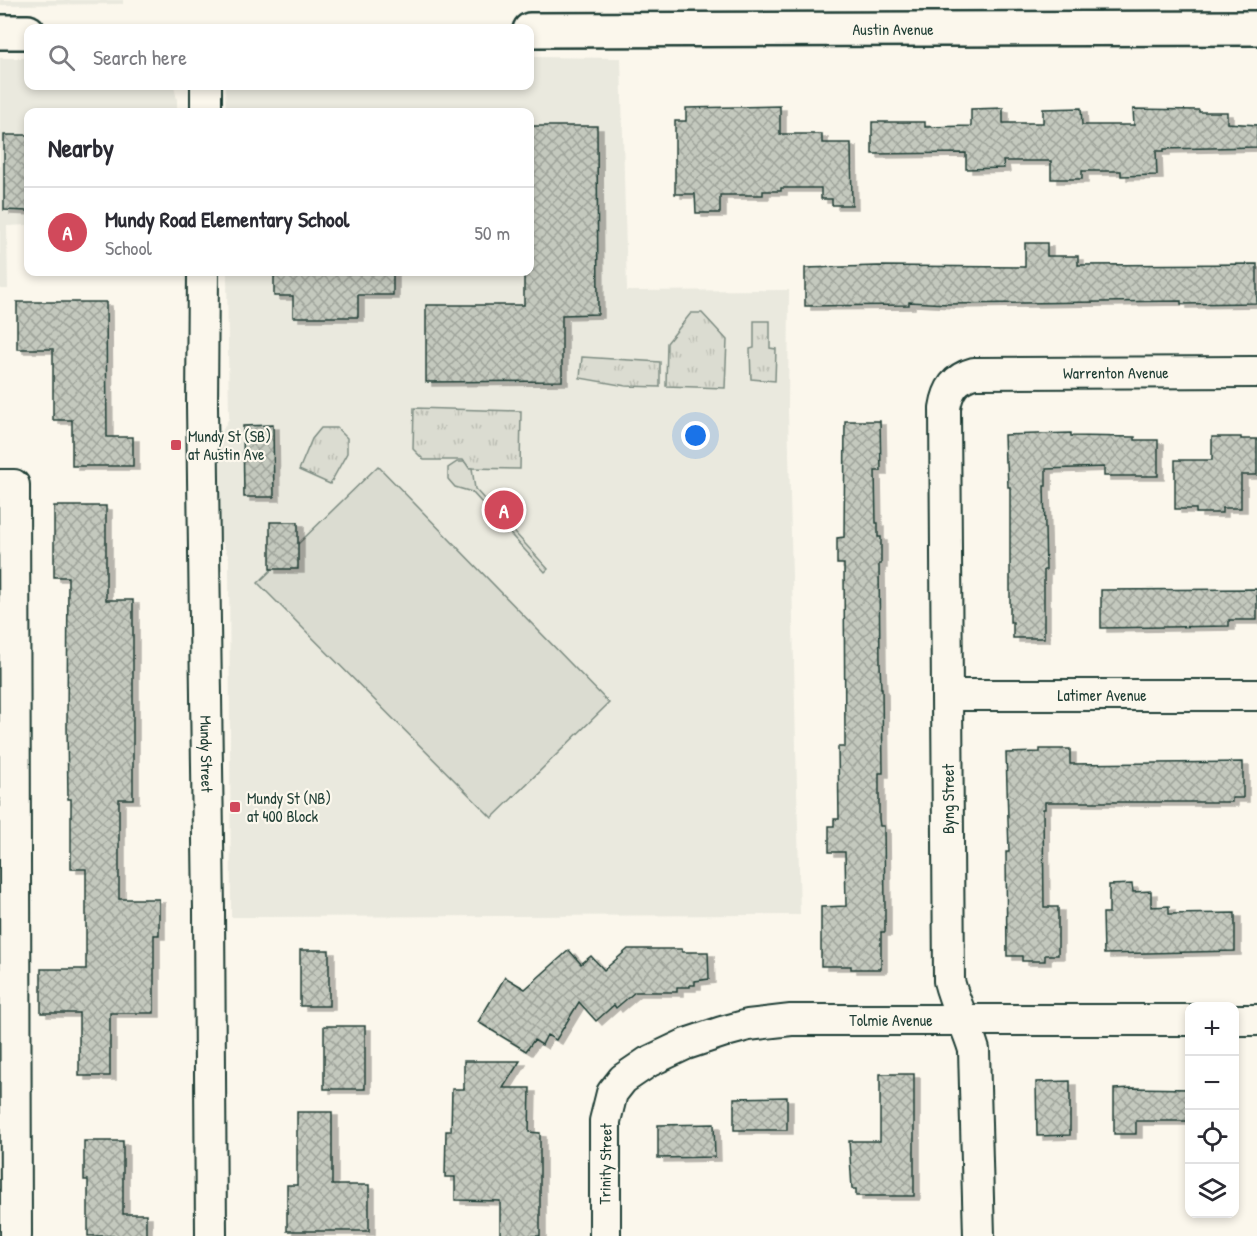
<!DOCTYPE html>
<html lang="en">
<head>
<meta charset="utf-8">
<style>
	:root { --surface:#fff; --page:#f2f2f3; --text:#2b2b33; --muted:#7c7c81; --line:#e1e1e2; --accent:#d1495b }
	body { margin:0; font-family:"Patrick Hand",sans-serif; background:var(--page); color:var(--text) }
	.controls { position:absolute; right:18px; bottom:18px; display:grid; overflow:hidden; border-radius:12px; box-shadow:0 3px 9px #0003 }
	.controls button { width:54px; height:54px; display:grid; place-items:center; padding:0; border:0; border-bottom:2px solid var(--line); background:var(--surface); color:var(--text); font:30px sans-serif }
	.you { position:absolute; left:696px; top:436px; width:21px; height:21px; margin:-15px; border:4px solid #fff; border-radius:50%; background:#1a73e8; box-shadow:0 0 0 9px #1a73e833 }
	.badge { display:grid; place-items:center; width:39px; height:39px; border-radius:50%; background:var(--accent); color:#fff; font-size:20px; font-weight:700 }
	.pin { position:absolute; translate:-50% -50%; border:3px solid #fff; box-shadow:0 2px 6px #0006 }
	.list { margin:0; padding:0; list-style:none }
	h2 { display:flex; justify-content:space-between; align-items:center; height:78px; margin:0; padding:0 24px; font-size:26px }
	h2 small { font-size:20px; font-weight:400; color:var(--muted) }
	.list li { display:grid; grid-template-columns:39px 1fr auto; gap:18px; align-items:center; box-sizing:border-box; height:90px; padding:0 24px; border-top:2px solid var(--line) }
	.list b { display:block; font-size:22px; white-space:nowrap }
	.list p { margin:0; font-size:20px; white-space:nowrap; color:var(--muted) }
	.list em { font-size:20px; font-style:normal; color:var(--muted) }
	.icon { flex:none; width:33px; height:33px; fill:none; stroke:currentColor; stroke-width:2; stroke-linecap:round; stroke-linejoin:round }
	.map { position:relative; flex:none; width:1257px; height:1236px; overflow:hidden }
	.search { position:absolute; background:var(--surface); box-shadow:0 3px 9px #0003; left:24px; top:24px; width:510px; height:66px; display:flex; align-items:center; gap:15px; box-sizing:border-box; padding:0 21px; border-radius:12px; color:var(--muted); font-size:22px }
	.panel { position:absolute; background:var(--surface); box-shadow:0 3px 9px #0003; left:24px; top:108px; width:510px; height:168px; border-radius:12px }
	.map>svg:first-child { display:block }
	.built { fill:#eae9de }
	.grass { fill:url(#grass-tufts); stroke:#7d8c82; stroke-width:1.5 }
	.pitch { fill:#dbdcd1; stroke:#7d8c82; stroke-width:1.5 }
	.building { fill:url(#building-cross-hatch); stroke:#1f3d34; stroke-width:1.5; filter:url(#shadow) }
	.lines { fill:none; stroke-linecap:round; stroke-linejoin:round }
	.minor-casing { stroke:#1f3d34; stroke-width:34 }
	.major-casing { stroke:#1f3d34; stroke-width:38 }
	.minor { stroke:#fbf7ec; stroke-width:30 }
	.major { stroke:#fbf7ec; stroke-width:33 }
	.poi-dot { fill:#d1495b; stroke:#fbf7ec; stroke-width:2 }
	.labels { text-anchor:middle; stroke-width:4.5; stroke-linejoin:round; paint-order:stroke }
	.street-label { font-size:16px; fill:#1f3d34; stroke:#fbf7ec }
	.poi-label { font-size:16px; fill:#1f3d34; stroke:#fbf7ec; text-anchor:start }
</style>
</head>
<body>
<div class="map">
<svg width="1257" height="1236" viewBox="0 0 1257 1236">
	<defs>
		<pattern id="grass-tufts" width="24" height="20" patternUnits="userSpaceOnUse" patternTransform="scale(1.5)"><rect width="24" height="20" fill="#dbdcd1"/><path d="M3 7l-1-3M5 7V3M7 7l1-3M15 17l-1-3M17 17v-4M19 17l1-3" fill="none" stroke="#bcbeb4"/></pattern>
		<pattern id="building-cross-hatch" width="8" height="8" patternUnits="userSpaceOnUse" patternTransform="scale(1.5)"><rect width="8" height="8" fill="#c4c9be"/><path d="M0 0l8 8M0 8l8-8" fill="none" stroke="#9fa49b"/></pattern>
		<filter id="shadow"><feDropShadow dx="6" dy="4" stdDeviation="0" flood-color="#0004"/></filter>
	</defs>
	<rect width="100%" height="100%" fill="#fbf7ec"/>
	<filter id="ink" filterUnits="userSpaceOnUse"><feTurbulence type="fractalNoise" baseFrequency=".0167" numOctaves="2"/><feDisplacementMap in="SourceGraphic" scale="12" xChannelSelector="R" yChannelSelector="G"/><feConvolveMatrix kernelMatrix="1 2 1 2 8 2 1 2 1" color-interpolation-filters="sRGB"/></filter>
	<g filter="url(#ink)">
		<!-- built -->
		<g class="built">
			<polygon points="0,0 123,0 123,4 0,5"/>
			<polygon points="530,57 621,58 627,291 789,290 788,409 800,915 231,917 229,558 219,535 217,486 218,439 229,418 227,272 530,272 530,112 226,112 225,86 530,86"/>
			<polygon points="0,58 28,58 28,86 174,86 177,100 177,112 28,112 28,225 7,226 8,289 0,289"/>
		</g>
		<!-- grass -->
		<g class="grass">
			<polygon points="691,313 702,313 727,340 725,388 666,386 667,343"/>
			<polygon points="754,321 770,321 770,348 776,349 775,381 751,379 750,349 754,348"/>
			<polygon points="582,357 660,362 660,387 626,386 580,378"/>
			<polygon points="414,408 521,411 520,469 469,468 463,460 424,460 413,449"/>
			<polygon points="321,428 337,428 347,438 347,453 330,484 299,470 312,439"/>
		</g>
		<!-- pitch -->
		<g class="pitch">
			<polygon points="457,462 465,462 469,468 472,468 475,489 548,569 545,572 472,492 455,487 448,479 448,468"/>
			<polygon points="378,466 609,703 492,818 258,583"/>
		</g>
		<!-- building -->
		<g class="building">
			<polygon points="780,106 780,134 822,134 822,143 851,143 852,205 832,205 832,199 821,199 821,188 781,188 781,191 763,191 763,195 720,195 720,213 696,213 695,194 675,194 675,121 686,121 686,108"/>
			<polygon points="1003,108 1003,123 1043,123 1043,109 1081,108 1082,125 1134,125 1133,109 1199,110 1199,112 1227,112 1227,123 1257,125 1257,147 1164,149 1164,151 1156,151 1157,175 1121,176 1121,171 1082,171 1082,179 1051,179 1051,161 1003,161 1004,168 966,169 966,153 872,154 872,122 925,122 925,127 971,126 971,109"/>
			<polygon points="530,126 597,126 598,314 562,315 562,381 426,382 426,305 524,305 524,272 530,272"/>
			<polygon points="4,135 28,135 28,211 4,210"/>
			<polygon points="1025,243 1047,243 1047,256 1078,256 1078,265 1257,264 1257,303 1181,304 1181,301 948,304 909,302 909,305 805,306 805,268 878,266 1025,267"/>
			<polygon points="274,272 393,272 393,295 358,295 358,317 293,317 293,296 274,296"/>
			<polygon points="17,302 106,302 107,437 133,437 133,466 72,466 72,420 53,420 53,349 17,349"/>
			<polygon points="845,421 880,421 881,471 875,471 876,523 878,523 878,537 881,537 881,564 879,564 880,664 881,688 882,688 883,773 879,773 879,819 880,826 884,826 885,906 885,932 881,932 881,969 851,969 851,966 821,966 821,907 846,906 845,852 829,852 829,826 834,826 834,819 839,819 838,747 845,747 844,564 837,564 837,538 844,537"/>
			<polygon points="273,425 274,497 244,497 243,426"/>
			<polygon points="1071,433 1071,436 1135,437 1135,440 1158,440 1158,476 1104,476 1104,467 1046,469 1046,486 1044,486 1046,570 1044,570 1044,638 1013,638 1013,622 1010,622 1010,487 1008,487 1007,462 1005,462 1004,435"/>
			<polygon points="1212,437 1241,437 1241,439 1257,439 1257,475 1241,475 1241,508 1222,508 1222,513 1196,513 1196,509 1175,509 1175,460 1212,460"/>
			<polygon points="54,506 106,506 106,600 133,600 133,799 119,799 119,899 159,899 159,935 154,935 154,1013 110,1013 110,1076 79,1076 79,1013 41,1013 41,969 86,969 86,869 71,869 71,799 68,799 67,725 68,577 54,577"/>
			<rect x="270" y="522" width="28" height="47"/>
			<polygon points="1257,589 1257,620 1229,620 1229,626 1101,628 1101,590"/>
			<polygon points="1040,749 1070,749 1070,764 1243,762 1243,798 1232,798 1232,802 1045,802 1045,809 1043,809 1044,907 1058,907 1058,955 1045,955 1045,961 1022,961 1022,956 1007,956 1006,852 1009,852 1006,753 1040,752"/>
			<polygon points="1132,884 1133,892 1151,891 1151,907 1169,906 1169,914 1235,913 1235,951 1104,954 1103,913 1109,913 1109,885"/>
			<polygon points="628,949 682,949 682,952 708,952 709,979 695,981 695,985 690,985 690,987 677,987 677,992 635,992 616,1008 614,1005 596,1021 579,1002 556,1040 547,1035 542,1045 534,1040 526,1051 478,1022 505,977 525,989 569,950 581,964 591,956 604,970"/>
			<rect x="300" y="950" width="29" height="56"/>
			<rect x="324" y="1026" width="41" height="63"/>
			<polygon points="464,1061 520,1061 503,1088 530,1088 529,1132 540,1133 540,1236 500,1236 500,1201 455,1200 455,1177 445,1177 446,1131 451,1131 452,1089 464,1089"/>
			<polygon points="880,1074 914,1074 914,1196 856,1196 856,1189 852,1189 849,1141 880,1141"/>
			<polygon points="1070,1081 1070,1135 1037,1136 1036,1082"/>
			<polygon points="1132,1088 1190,1089 1190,1121 1136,1121 1136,1134 1114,1134 1114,1089"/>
			<polygon points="787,1097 787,1130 734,1130 734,1098"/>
			<polygon points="297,1112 332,1112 332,1185 369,1185 369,1231 287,1231 287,1185 297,1185"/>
			<polygon points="714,1124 715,1157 658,1158 658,1125"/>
			<polygon points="84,1141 123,1141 123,1214 146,1214 146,1236 88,1236 88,1180 84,1180"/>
		</g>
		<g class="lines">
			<defs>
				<g id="minor">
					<polyline points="206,86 206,112"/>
					<path id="s1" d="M203,272L202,406L209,911L211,1236"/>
					<polyline points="0,485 14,485 16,1236"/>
					<path id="s2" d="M948,695H1257"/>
					<polyline points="1234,1020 1257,1020"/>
					<path id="s3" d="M605,1236V1121L612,1093L623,1079L648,1062L686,1044L722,1032L748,1025L791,1020H1190"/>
					<path id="s4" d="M979,1236L974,1050C967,1026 955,1005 949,981L945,408C948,389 955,378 974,373L1257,372"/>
				</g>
				<g id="major">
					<path id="s5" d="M530,30L1257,28"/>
					<polyline points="0,32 28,32"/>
				</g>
			</defs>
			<!-- minor casing -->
			<use href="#minor" class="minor-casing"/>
			<!-- major casing -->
			<use href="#major" class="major-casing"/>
			<!-- minor -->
			<use href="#minor" class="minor"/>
			<!-- major -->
			<use href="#major" class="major"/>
		</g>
	</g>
	<!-- markers -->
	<g class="poi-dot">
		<rect x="170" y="439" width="12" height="12" rx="3"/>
		<rect x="229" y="801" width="12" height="12" rx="3"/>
	</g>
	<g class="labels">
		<!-- street labels -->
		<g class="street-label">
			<text dy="6" stroke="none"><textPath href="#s5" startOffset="363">Austin Avenue</textPath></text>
			<text dy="6" stroke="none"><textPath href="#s4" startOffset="1023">Warrenton Avenue</textPath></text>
			<text dy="6" stroke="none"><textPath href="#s2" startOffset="154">Latimer Avenue</textPath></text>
			<text dy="6" stroke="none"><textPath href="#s1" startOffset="482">Mundy Street</textPath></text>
			<text transform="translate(948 799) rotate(-90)" y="6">Byng Street</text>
			<text dy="6" stroke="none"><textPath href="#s3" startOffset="442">Tolmie Avenue</textPath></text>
			<text transform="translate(605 1164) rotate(-89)" y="6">Trinity Street</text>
		</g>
		<!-- poi labels -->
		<g class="poi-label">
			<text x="188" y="442">Mundy St (SB)<tspan x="188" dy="18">at Austin Ave</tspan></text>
			<text x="247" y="804">Mundy St (NB)<tspan x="247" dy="18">at 400 Block</tspan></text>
		</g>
	</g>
</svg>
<div class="controls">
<button>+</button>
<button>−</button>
<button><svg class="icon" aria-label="locate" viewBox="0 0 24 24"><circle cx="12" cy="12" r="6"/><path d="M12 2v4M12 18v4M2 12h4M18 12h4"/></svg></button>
<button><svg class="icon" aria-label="layers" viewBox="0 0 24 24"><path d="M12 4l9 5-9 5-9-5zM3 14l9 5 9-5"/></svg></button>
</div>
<div class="you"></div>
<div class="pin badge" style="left:504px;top:510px">A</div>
<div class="search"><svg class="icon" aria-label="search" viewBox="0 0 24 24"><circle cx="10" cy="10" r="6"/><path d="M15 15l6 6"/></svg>Search here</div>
<section class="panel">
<h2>Nearby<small></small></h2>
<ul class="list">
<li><span class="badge">A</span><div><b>Mundy Road Elementary School</b><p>School</p></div><em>50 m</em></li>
</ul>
</section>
</div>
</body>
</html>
